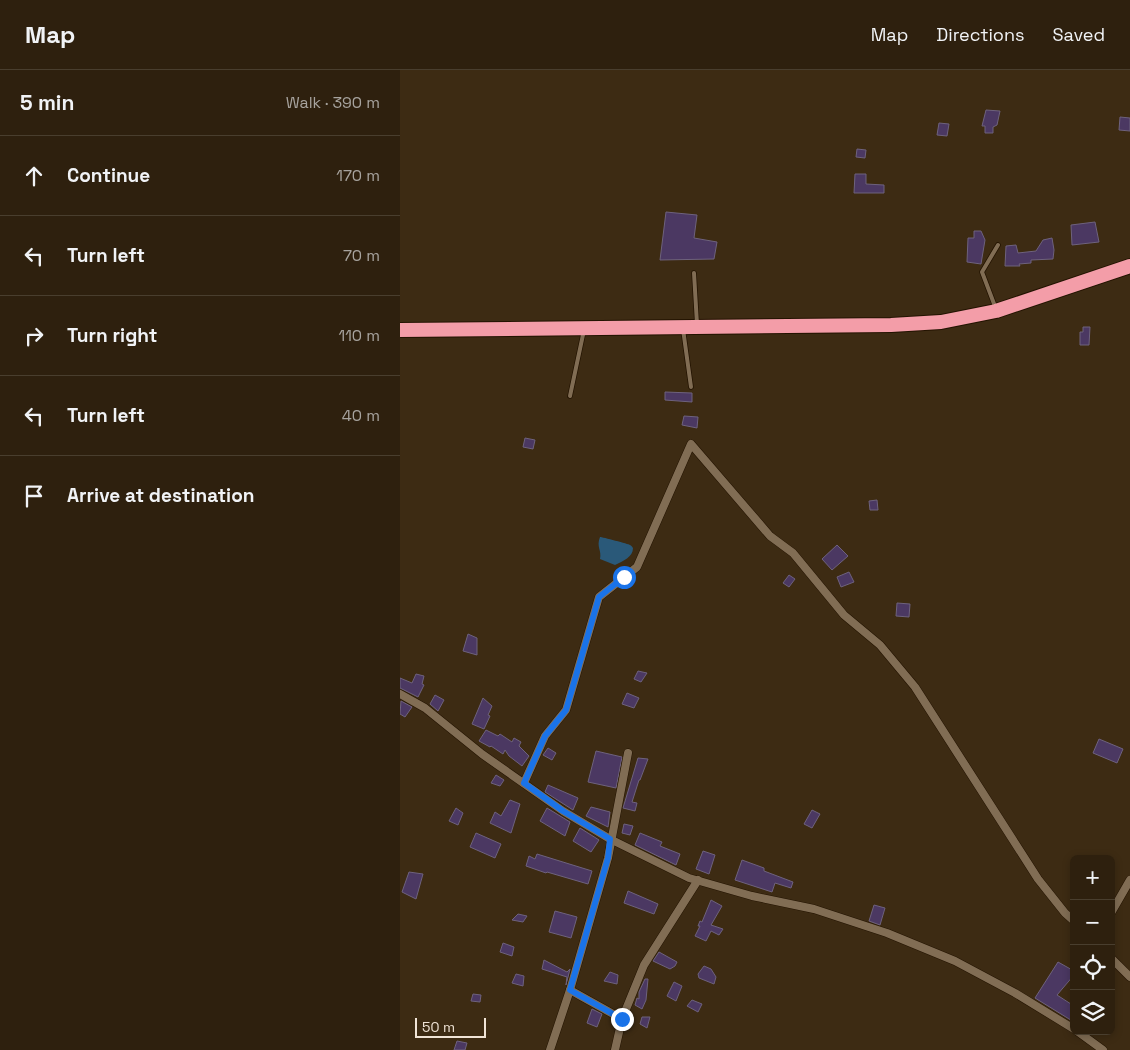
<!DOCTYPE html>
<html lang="en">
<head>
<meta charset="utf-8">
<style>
	:root { --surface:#2e200e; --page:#3a2d1c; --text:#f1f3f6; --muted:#a7a39e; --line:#493e2e }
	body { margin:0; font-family:"Space Grotesk",sans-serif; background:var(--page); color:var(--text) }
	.controls { position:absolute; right:15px; bottom:15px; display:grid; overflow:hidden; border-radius:8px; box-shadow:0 2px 8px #0003 }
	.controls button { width:45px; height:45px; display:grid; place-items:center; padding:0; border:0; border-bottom:1px solid var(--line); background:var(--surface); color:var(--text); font:25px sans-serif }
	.scale { position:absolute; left:15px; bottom:12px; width:71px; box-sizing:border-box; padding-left:5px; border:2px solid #f0e4d6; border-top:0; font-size:14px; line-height:18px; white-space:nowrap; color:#f0e4d6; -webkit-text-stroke:4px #3d2b13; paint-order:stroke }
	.stop { position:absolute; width:15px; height:15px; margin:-11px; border:4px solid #1a73e8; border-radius:50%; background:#fff }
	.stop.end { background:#1a73e8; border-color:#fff; box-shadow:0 1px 5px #0008 }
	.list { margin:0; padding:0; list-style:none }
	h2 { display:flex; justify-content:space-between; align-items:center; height:65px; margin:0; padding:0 20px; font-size:21px }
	h2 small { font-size:16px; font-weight:400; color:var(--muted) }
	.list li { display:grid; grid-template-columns:32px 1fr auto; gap:15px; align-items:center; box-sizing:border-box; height:80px; padding:0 20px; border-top:1px solid var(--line) }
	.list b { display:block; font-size:19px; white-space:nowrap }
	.list em { font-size:16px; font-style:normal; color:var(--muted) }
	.icon { flex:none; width:28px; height:28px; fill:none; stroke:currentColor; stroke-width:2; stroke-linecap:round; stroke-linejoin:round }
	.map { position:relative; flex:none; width:730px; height:980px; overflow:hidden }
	header { display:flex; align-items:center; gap:30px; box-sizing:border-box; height:70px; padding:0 25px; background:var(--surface); border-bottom:1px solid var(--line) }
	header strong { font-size:24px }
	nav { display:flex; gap:28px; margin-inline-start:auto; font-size:18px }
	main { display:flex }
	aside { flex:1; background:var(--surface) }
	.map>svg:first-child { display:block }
	.water { fill:#2a5979 }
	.building { fill:#4b3862; stroke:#6e627d }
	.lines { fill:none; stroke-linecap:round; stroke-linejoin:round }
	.lane-casing { stroke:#231300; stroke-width:5.5 }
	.street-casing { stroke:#231300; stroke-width:9 }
	.highway-casing { stroke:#231300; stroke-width:16 }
	.lane { stroke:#816d54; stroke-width:4 }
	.street { stroke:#816d54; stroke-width:8 }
	.highway { stroke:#f39da8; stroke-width:14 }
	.route { stroke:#1a73e8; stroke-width:6 }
</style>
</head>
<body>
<header>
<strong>Map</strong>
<nav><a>Map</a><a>Directions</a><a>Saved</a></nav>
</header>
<main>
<aside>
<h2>5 min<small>Walk · 390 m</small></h2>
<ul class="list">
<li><svg class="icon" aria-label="ahead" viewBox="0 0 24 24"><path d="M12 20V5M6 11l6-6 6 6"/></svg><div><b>Continue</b></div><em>170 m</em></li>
<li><svg class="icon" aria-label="left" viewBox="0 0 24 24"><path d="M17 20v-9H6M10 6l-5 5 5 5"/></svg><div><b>Turn left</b></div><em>70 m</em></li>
<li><svg class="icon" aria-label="right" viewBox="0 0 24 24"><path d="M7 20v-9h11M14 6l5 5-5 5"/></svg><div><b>Turn right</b></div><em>110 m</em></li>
<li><svg class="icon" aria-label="left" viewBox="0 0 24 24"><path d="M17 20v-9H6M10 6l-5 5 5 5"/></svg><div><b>Turn left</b></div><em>40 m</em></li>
<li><svg class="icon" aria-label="arrive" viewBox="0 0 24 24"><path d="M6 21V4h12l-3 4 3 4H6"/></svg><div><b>Arrive at destination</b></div></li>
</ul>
</aside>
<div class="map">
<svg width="730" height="980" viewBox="0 0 730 980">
	<rect width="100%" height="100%" fill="#3d2b13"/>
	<!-- water -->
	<path class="water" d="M200,467C202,467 229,474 230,475C232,476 232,477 233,478C233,487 223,491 215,495L200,489C202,480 196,477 200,467Z"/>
	<!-- building -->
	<g class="building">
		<polygon points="586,40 600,41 597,55 593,57 593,63 585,63 585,56 582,56"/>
		<polygon points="720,47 730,48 730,61 719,60"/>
		<polygon points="539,53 549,54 547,66 537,65"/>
		<polygon points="457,79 466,80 465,88 456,87"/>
		<polygon points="455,104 466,104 466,114 484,115 484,123 454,123"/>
		<polygon points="266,142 297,145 294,168 317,172 314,189 260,190"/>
		<polygon points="695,152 699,172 672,175 671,155"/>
		<polygon points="574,161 581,161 585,170 581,194 567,192 568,168 574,168"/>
		<polygon points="652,168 654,180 653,189 631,190 631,193 619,194 620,196 605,196 606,176 616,175 618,183 636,181 643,170"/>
		<polygon points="683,257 690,257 689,275 680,275 680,262 683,262"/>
		<polygon points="265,322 292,323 292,332 265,330"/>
		<polygon points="284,346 298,347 297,358 282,355"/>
		<polygon points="125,368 135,370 133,379 123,377"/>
		<polygon points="477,430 478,440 470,440 469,431"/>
		<polygon points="437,475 448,486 432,500 422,489"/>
		<polygon points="449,502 454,512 441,517 437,507"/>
		<polygon points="389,505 395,509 389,517 383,513"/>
		<polygon points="497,533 510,534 509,547 496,546"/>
		<polygon points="68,564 77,568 77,585 63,581"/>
		<polygon points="238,601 247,603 241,612 234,609"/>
		<polygon points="16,604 24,606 22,614 24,615 18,627 0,618 0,608 12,613"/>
		<polygon points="227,623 239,628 234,638 222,634"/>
		<polygon points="35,625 44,630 38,641 30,634"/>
		<polygon points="83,628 92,636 88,645 90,646 84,659 72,654"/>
		<polygon points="1,631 12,637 5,647 0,644"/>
		<polygon points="86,660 98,666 100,664 112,672 114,668 121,672 119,676 129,686 122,696 109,686 105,680 103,684 91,676 90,677 79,671"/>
		<polygon points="699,669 723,679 717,693 693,683"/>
		<polygon points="148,678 156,683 152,690 143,685"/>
		<polygon points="196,681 222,687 216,718 188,712"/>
		<polygon points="238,688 248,689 240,710 239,710 232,732 237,733 235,741 223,738"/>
		<polygon points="96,705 104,710 100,716 91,713"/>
		<polygon points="148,715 178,728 173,740 145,722"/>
		<polygon points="110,730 120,734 111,763 90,753 95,742 101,746"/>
		<polygon points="191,737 210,742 208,757 186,746"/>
		<polygon points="56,738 63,743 58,755 49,751"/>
		<polygon points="147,738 170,752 165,766 140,751"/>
		<polygon points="412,740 420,744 412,758 404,754"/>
		<polygon points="224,754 233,756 230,765 222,763"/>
		<polygon points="180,758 199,770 191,782 173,771"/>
		<polygon points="76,763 101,774 95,788 70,777"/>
		<polygon points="240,763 262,772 260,776 280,784 276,795 235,775"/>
		<polygon points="303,781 315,785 309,804 296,799"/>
		<polygon points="137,784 192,801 188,814 147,802 146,803 126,796 129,786 135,789"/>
		<polygon points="342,790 364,798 364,801 393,812 391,818 375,813 372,822 335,810"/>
		<polygon points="9,802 23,804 16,829 2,822"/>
		<polygon points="228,821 258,834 254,844 224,833"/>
		<polygon points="311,830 322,836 311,855 323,859 319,865 311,861 306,871 295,866 300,856 298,856 300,851 302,852"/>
		<polygon points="474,835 485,838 480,855 469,851"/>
		<polygon points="155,841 177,847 171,868 149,862"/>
		<polygon points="118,844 127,846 123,852 112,850"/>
		<polygon points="103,873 114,877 112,886 100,882"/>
		<polygon points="259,882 277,892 275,896 270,899 253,891"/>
		<polygon points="144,890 167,902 170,899 166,915 167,907 142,899"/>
		<polygon points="658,892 674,901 674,905 657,925 674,936 674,952 635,928"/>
		<polygon points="304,896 311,899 316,907 314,914 299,908 298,904"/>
		<polygon points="210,902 218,905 217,914 204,911"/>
		<polygon points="116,904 124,906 123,916 112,913"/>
		<polygon points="245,909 248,909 246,930 242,939 235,935 237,928 239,929 239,922"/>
		<polygon points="274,912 282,916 276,931 267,926"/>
		<polygon points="73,924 81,925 80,932 71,931"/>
		<polygon points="292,930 302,934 298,942 287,936"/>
		<polygon points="192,939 202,944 197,957 187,953"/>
		<polygon points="242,947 250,947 247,958 240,954"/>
		<polygon points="57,971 67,973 65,980 54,980"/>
	</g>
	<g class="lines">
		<defs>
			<g id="lane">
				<polyline points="294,203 297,254"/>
				<polyline points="596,239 582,202 598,175"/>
				<polyline points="283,259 291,317"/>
				<polyline points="170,326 184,260"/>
			</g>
			<g id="street">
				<polyline points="0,624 25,638 82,684 163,741 210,769 289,808 352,826 414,839 487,863 555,891 615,923 674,959"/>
				<polyline points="124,713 145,666 166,640 199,527 237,497 291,374 370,466 393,483 444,545 480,575 515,617 638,809 665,843 674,851"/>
				<polyline points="711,843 730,810"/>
				<polyline points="711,888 730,907"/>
				<polyline points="170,920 222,949"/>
				<polyline points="677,961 703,980"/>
				<polyline points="150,980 170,920 208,788 228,683"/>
				<polyline points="215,980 222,949 244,895 298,810"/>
			</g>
			<polyline id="highway" points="0,260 491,255 541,252 596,241 730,196"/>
		</defs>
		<!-- lane casing -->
		<use href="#lane" class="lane-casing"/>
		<!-- street casing -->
		<use href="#street" class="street-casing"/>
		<!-- highway casing -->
		<use href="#highway" class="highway-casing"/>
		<!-- lane -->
		<use href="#lane" class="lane"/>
		<!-- street -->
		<use href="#street" class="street"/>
		<!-- highway -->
		<use href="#highway" class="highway"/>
	</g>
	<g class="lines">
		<!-- route -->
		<polyline class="route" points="222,949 170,920 208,788 210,769 163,741 124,713 145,666 166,640 199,527 224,507"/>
	</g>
</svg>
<div class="controls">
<button>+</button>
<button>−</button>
<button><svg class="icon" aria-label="locate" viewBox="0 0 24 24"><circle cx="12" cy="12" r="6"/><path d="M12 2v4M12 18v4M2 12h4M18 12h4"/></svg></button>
<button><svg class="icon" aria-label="layers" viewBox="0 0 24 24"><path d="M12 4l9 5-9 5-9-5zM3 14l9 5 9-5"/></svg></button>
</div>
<div class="scale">50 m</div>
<div class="stop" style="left:224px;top:507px"></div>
<div class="stop end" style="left:222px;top:949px"></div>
</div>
</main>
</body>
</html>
